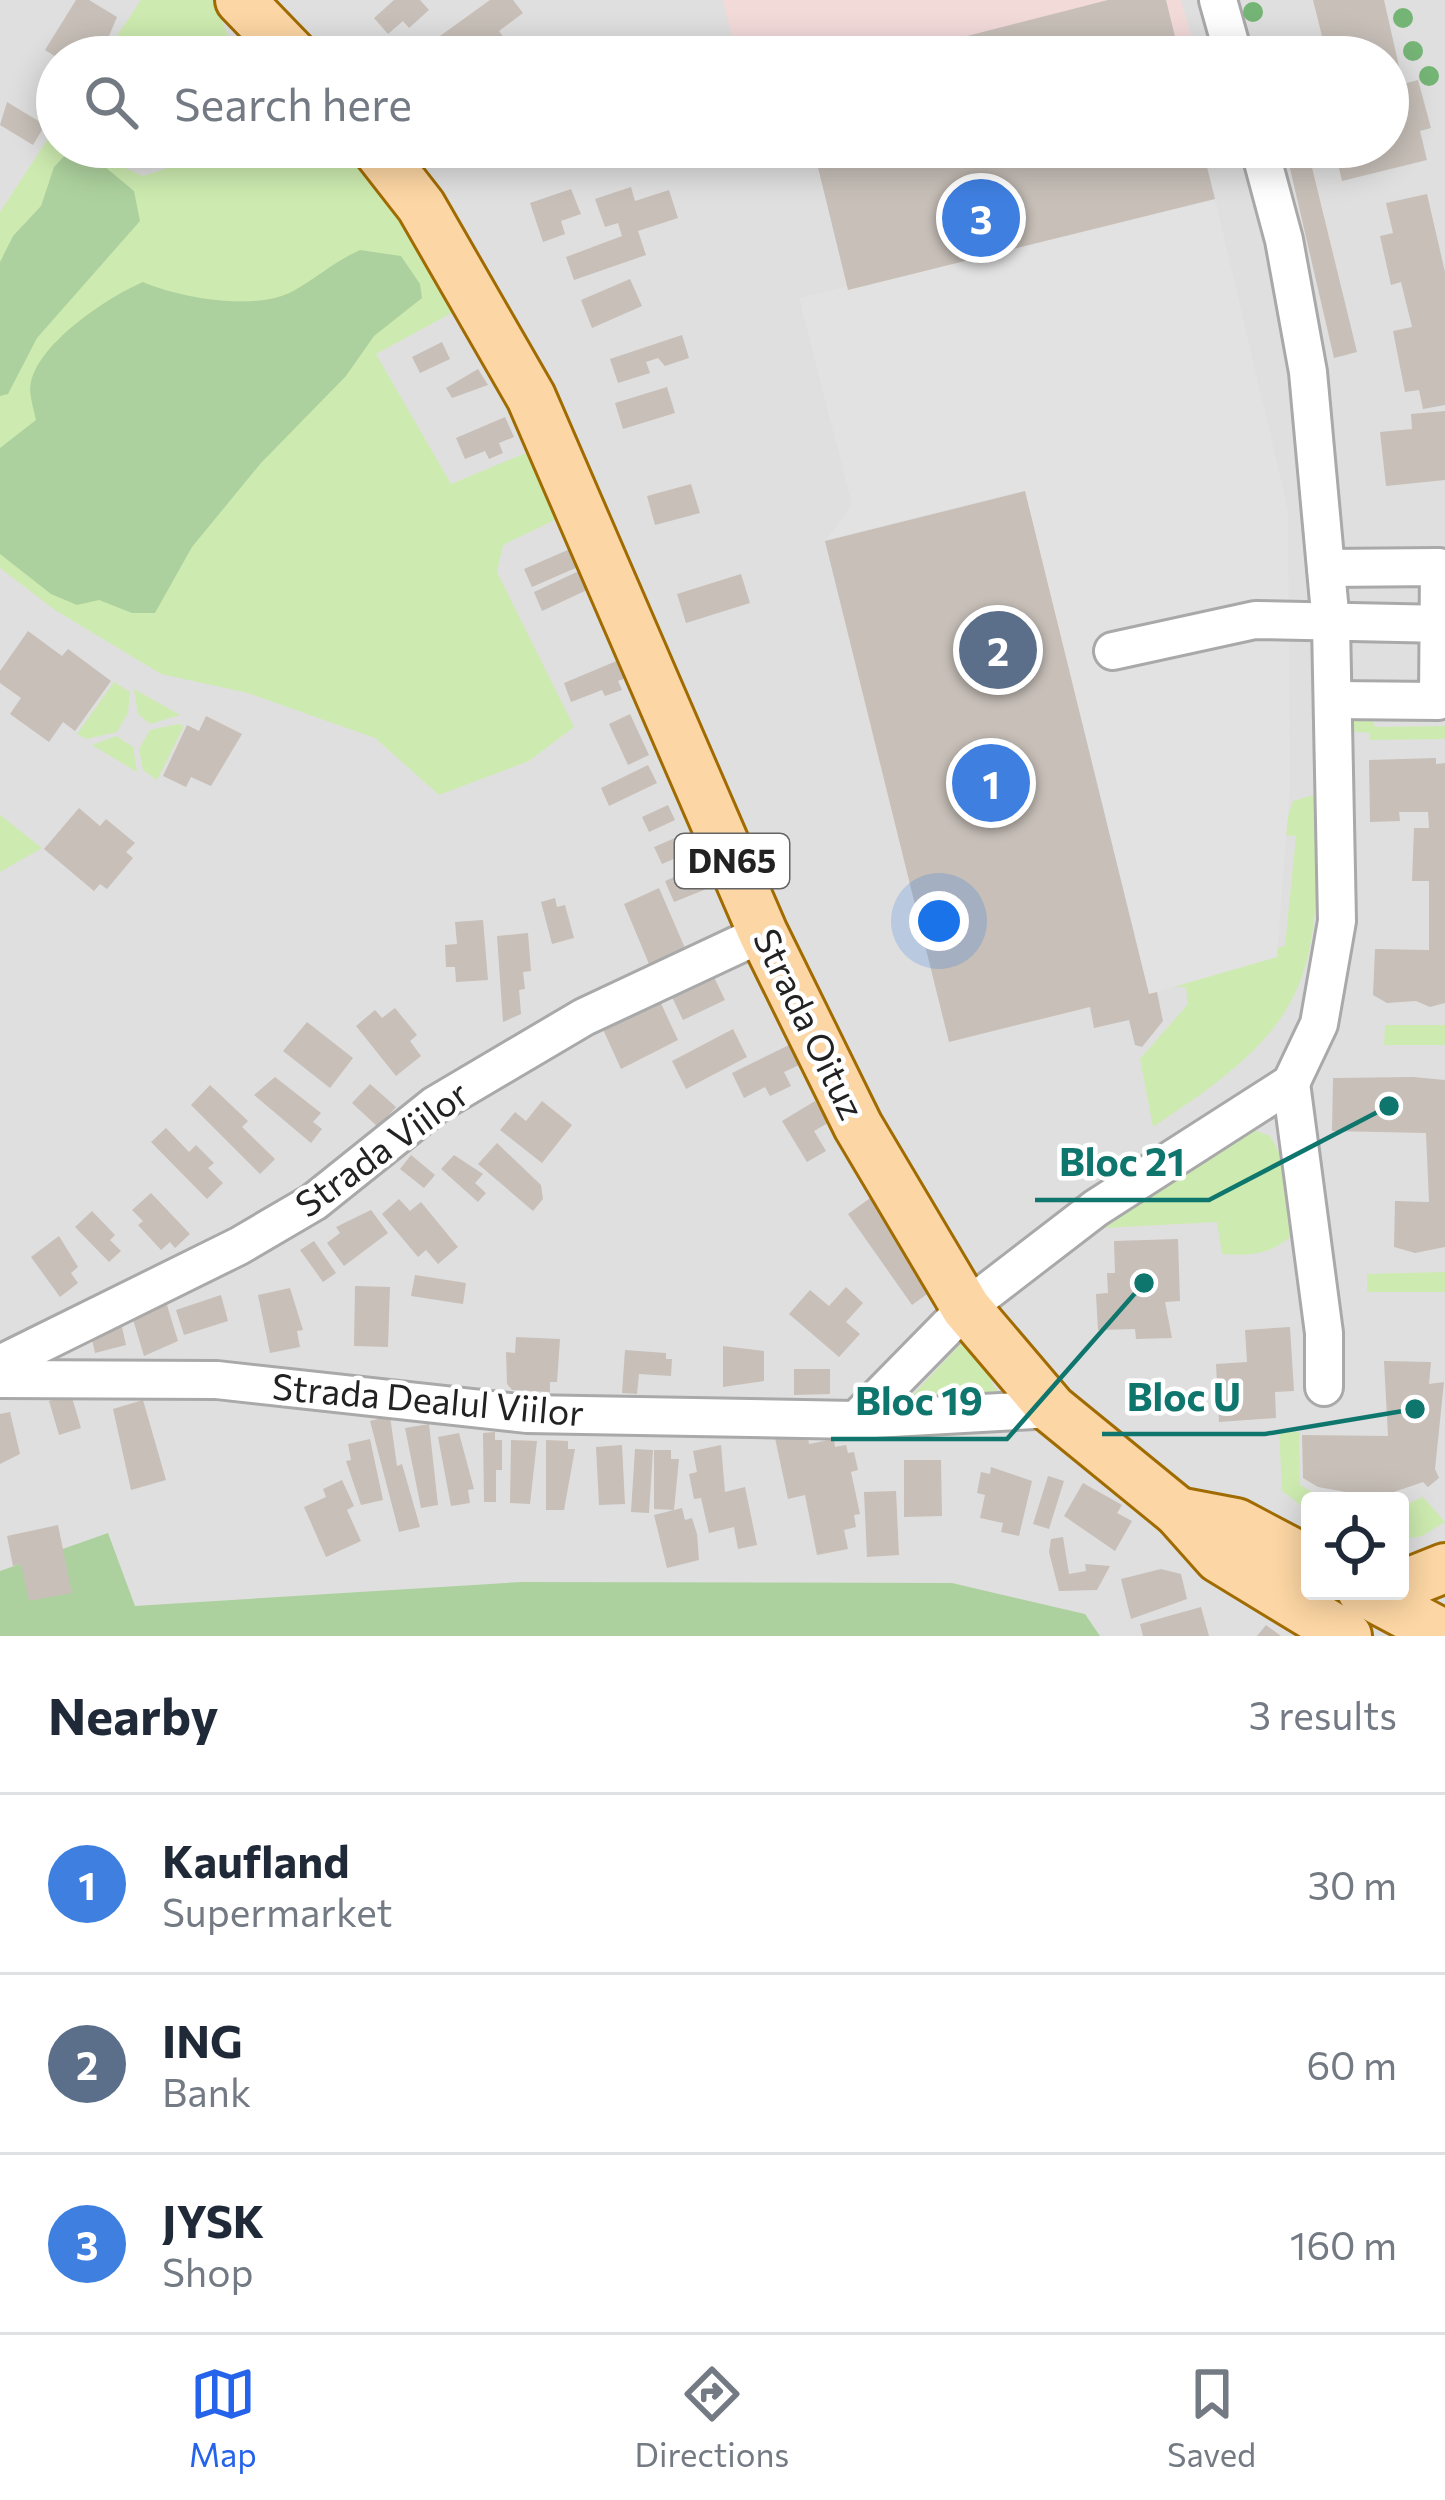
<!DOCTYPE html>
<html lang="en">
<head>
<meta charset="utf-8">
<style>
	:root { --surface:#fff; --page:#f2f2f3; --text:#1f2937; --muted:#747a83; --line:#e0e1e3; --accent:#2563eb }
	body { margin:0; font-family:Commissioner,sans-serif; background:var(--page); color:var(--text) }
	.controls { position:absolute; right:36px; bottom:36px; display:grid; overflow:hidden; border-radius:12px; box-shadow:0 6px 30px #0003 }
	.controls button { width:108px; height:108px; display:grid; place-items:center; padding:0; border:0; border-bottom:3px solid var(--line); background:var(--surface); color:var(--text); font:60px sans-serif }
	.you { position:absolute; left:939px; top:921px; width:42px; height:42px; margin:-30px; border:9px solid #fff; border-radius:50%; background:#1a73e8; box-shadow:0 0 0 18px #1a73e833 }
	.badge { display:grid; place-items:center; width:78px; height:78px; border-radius:50%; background:var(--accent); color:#fff; font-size:39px; font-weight:700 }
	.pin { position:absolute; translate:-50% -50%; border:6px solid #fff; box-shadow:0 3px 12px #0006 }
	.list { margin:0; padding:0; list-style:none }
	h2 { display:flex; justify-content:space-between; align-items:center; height:156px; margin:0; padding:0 48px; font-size:51px }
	h2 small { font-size:39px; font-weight:400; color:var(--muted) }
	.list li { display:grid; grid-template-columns:78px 1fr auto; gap:36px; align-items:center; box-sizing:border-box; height:180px; padding:0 48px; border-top:3px solid var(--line) }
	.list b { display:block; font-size:45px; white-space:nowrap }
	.list p { margin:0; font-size:39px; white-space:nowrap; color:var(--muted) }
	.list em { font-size:39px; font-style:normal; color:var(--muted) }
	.icon { flex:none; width:66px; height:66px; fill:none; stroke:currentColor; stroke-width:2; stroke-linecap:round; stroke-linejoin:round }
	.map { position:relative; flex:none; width:1445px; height:1636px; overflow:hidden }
	.search { position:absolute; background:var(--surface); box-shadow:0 6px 30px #0003; left:36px; right:36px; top:36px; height:132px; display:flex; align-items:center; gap:30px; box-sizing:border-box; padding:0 42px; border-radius:66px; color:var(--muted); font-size:45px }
	.sheet { height:696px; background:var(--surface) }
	nav { display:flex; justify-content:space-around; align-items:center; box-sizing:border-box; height:168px; border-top:3px solid var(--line); background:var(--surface); font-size:33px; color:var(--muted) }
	nav a { display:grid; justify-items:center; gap:6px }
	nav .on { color:var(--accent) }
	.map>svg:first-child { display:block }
	.residential { fill:#e0dfdf; fill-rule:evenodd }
	.commercial { fill:#f2dad9 }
	.grass { fill:#cdebb0 }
	.forest { fill:#add19e }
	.parking { fill:#e2e2e2 }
	.building { fill:#c7bfb8 }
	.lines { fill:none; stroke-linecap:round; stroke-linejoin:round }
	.minor-casing { stroke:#a9a9a9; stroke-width:42 }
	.major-casing { stroke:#a06b00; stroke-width:54 }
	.minor { stroke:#fff; stroke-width:36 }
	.major { stroke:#fcd6a4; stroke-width:48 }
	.tree { fill:#74b475 }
	.labels { text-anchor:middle; stroke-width:9; stroke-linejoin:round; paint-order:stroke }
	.shield { fill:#fff; stroke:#646464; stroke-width:3 }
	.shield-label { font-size:33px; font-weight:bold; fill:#222 }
	.street-label { font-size:36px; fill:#222; stroke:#fff }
	.leader { fill:none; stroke:#0f766e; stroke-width:4.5 }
	.callout-dot { fill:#0f766e; stroke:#fff; stroke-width:4.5 }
	.callout-label { font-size:39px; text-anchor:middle; font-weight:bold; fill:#0f766e; stroke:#fff; stroke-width:9; stroke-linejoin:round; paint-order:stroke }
</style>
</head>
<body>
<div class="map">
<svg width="1445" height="1636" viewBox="0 0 1445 1636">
	<rect width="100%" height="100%" fill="#f2efe9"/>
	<!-- residential -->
	<path class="residential" d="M0,0H1445V1636H0ZM57,57H1388V147H57ZM1310,1501H1400V1591H1310Z"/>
	<!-- commercial -->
	<polygon class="commercial" points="723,0 1181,0 1197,57 737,57"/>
	<!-- grass -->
	<g class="grass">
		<polygon points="141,0 214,0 231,43 230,57 103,57"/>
		<polygon points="57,125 57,147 111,147 123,167 143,176 192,160 200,147 349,147 405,213 459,309 376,354 451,484 526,453 565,515 503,545 497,572 574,727 529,761 439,795 375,738 248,693 161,674 55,610 0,568 0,212"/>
		<polygon points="114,682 130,692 128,713 117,732 86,739 77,734"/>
		<polygon points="134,689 180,715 150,724 138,714"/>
		<polygon points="1349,715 1372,716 1375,727 1445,726 1445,739 1370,740 1369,733 1350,731"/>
		<polygon points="178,724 184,726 157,780 143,770 139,749 150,730"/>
		<polygon points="116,736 133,747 137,772 92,745"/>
		<path d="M1317,794C1320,979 1313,1023 1153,1127L1140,1059L1188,1004L1186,987L1159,986L1157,977L1285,946L1296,836L1282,835L1293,801Z"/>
		<polygon points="0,815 42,848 0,872"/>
		<polygon points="1385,1025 1445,1025 1445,1045 1384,1045"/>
		<path d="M1251,1129L1270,1136C1288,1163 1294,1205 1290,1237C1269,1255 1249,1256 1222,1254L1217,1222L1104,1228Z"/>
		<polygon points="1445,1272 1445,1292 1367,1292 1367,1274"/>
		<polygon points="966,1338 1001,1376 991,1382 999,1394 908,1400"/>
		<polygon points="1279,1429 1299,1432 1300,1485 1328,1501 1310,1501 1310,1512 1282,1491"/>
		<polygon points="1423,1497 1445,1522 1422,1536 1400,1540 1400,1507"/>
	</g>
	<!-- forest -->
	<g class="forest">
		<polygon points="73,147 81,147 134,191 140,221 37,338 8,394 0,396 0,262 13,236 41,206 54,167"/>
		<path d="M360,250L401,256L420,284L422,298L374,336L346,376L261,463L192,547L155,613H132L99,600L77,605L51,594L0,554V448L36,420C34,409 28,393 31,382C40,342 108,297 143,282C180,298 258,312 295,290C318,277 335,261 360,250Z"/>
		<polygon points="108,1533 135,1606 522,1582 952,1583 1085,1614 1100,1636 0,1636 0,1571"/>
	</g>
	<!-- parking -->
	<polygon class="parking" points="1215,199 1288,510 1290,787 1277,957 1149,994 1024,492 825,541 852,505 799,298"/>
	<!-- building -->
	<g class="building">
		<polygon points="76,0 89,0 117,17 100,57 56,57 45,50"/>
		<polygon points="394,0 420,0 429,10 409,28 403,21 388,34 374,18"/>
		<polygon points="490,0 513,0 523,13 499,31 505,39 479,57 466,52 428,57 422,49"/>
		<polygon points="1108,0 1166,0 1180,57 885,57"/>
		<polygon points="1313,0 1384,0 1403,84 1418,80 1431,128 1420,131 1427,160 1342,181 1334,147 1388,147 1388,57 1342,57 1338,41 1324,44"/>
		<polygon points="7,102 45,125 33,145 0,125"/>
		<polygon points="813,147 1202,147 1215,199 848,290"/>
		<polygon points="1307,147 1357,352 1334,358 1286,151"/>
		<polygon points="631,187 635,201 669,190 678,218 638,231 646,255 574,280 566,257 622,236 618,223 605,227 595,199"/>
		<polygon points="571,189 581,214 561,221 565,234 543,242 530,203"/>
		<polygon points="1427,194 1445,272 1445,405 1423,409 1419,390 1405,392 1393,331 1412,327 1401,282 1391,285 1380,236 1393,233 1386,203"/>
		<polygon points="630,279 642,306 592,328 581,300"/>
		<polygon points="682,335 689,358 665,366 658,358 646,362 650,373 618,383 610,359"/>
		<polygon points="442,342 450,359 420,373 412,357"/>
		<polygon points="478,369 488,385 452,398 446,388"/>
		<polygon points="667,387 675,413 623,429 615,403"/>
		<polygon points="1445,411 1445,480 1386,486 1380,432 1412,429 1411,414"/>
		<polygon points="505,417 514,437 499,443 503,453 489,459 485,451 465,459 456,438"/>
		<polygon points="691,484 700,513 655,525 647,496"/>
		<polygon points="1025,491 1149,994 1157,992 1163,1021 1142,1047 1135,1045 1129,1020 1094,1028 1090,1007 949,1042 825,541"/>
		<polygon points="570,549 578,567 532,587 524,569"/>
		<polygon points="581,570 589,589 542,611 534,592"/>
		<polygon points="741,574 750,603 686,623 677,594"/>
		<polygon points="28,631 62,656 68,649 111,681 75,731 63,722 49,742 10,714 21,698 0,683 0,671"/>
		<polygon points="626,657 633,675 618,681 622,690 605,696 602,690 571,702 564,683"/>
		<polygon points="630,714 649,755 628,765 609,724"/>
		<polygon points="206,716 242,734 211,786 191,777 186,787 163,776 187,725 199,731"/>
		<polygon points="1436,758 1436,764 1445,763 1445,1003 1430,1007 1416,1001 1387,1003 1373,995 1375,949 1429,950 1429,881 1412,881 1414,828 1429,828 1428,812 1399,812 1400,821 1370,822 1369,760"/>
		<polygon points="648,765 657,783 609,806 601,788"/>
		<polygon points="668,805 675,820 649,832 642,817"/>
		<polygon points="79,808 100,826 106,819 135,843 126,852 133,858 107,889 100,884 94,891 44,849"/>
		<polygon points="682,835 690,852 662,864 654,847"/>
		<polygon points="709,862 719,884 674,902 665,881"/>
		<polygon points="659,888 685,948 649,964 624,904"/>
		<polygon points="555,898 557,907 565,905 574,938 552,944 541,902"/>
		<polygon points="483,920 488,980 456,982 455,967 446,967 445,945 457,944 455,922"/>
		<polygon points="528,933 531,971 523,972 525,989 519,990 521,1014 503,1022 497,936"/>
		<polygon points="713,975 725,1000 683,1020 671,995"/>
		<polygon points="658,997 678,1040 621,1069 601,1025"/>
		<polygon points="395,1008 417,1035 410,1041 421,1056 396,1076 356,1026 375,1010 382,1018"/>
		<polygon points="307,1022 353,1058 330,1088 283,1051"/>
		<polygon points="733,1029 747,1057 686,1089 672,1061"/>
		<polygon points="789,1045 799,1065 784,1072 791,1086 770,1096 765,1087 744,1098 732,1073"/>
		<polygon points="275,1077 321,1113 313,1122 322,1129 311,1143 254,1095"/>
		<polygon points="1413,1077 1445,1080 1445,1247 1415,1253 1394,1247 1395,1201 1429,1202 1426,1133 1332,1131 1333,1078"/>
		<polygon points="370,1084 396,1107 378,1127 352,1103"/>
		<polygon points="210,1085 248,1121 242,1127 275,1159 260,1174 191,1105"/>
		<polygon points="542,1101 572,1125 542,1163 500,1130 515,1112 526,1121"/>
		<polygon points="815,1101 828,1123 814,1131 826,1151 807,1162 782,1121"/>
		<polygon points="166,1128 189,1152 196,1145 214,1163 208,1168 223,1183 207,1199 151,1142"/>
		<polygon points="497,1143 541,1185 543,1199 533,1211 478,1164"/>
		<polygon points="411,1155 435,1175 424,1188 400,1169"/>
		<polygon points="454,1155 483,1174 475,1183 486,1193 478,1202 441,1169"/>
		<polygon points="151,1193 190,1234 175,1248 170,1242 161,1250 138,1225 143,1221 132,1210"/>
		<polygon points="873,1196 937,1287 912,1305 848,1214"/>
		<polygon points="399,1199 410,1211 421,1202 458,1247 438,1264 426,1250 418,1257 382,1214"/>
		<polygon points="371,1210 388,1233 344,1266 327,1243 340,1233 336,1227"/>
		<polygon points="92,1211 115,1235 110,1240 121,1251 109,1262 75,1227"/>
		<polygon points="59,1236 78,1267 71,1273 78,1283 60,1297 31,1257"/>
		<polygon points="1178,1239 1180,1301 1165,1302 1172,1338 1136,1339 1135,1329 1098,1330 1096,1294 1108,1293 1107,1273 1115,1273 1114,1241"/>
		<polygon points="314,1241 336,1273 323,1282 300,1250"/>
		<polygon points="415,1275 466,1283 463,1304 411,1296"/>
		<polygon points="355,1286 390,1287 388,1347 354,1346"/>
		<polygon points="846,1287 863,1303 846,1322 860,1334 839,1357 789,1314 810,1290 829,1306"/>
		<polygon points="290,1288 303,1330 297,1331 300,1347 270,1353 258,1295"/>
		<polygon points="221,1295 228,1321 184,1335 176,1310"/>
		<polygon points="167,1305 178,1341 144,1356 132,1316"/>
		<polygon points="122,1327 126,1345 95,1353 91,1335"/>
		<polygon points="1290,1327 1294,1391 1275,1392 1276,1418 1219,1422 1216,1364 1247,1362 1245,1330"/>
		<polygon points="516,1337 560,1339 557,1382 550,1382 550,1392 512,1390 507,1384 506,1352 515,1353"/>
		<polygon points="723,1346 764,1351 764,1381 723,1387"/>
		<polygon points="625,1350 666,1353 666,1359 672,1359 671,1376 639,1374 637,1394 622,1393"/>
		<polygon points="1384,1361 1431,1362 1429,1384 1444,1382 1435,1469 1439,1478 1428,1487 1423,1482 1394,1492 1394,1500 1359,1501 1357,1494 1318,1487 1303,1478 1302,1435 1388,1436"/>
		<polygon points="794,1369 830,1369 830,1394 794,1395"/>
		<polygon points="71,1394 81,1428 59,1435 49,1401"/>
		<polygon points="143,1400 166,1480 131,1490 113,1409"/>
		<polygon points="10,1412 20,1454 0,1464 0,1414"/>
		<polygon points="390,1416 397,1466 402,1464 420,1527 399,1532 370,1421"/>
		<polygon points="429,1424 438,1505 421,1508 405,1428"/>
		<polygon points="495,1432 495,1440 502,1440 502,1470 496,1470 496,1502 484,1502 483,1433"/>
		<polygon points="807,1432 809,1444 834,1439 835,1447 846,1445 848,1453 854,1452 858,1470 851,1472 860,1514 854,1515 856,1527 844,1530 848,1549 817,1555 805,1495 788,1499 775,1438"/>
		<polygon points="459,1433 474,1489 468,1490 470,1503 451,1506 438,1437"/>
		<polygon points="370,1439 383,1500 361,1505 346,1461 351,1460 348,1444"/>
		<polygon points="511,1440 537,1441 530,1504 510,1503"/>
		<polygon points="546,1440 568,1441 568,1449 575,1449 564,1510 546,1510"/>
		<polygon points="622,1445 625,1504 599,1505 596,1447"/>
		<polygon points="721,1445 725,1492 745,1487 757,1545 738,1549 734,1527 709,1533 701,1498 694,1499 689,1474 697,1472 693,1451"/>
		<polygon points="635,1449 653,1450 649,1513 631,1512"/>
		<polygon points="654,1450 671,1450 671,1459 679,1459 674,1510 682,1508 685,1520 692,1518 697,1534 699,1560 667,1568 654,1515 674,1510 654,1509"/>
		<polygon points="904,1460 941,1460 942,1516 904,1517"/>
		<polygon points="991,1467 1032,1481 1019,1536 1001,1532 1003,1523 980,1518 985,1495 977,1493 981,1472 990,1474"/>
		<polygon points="1048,1476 1064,1481 1049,1529 1033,1524"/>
		<polygon points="342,1480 354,1506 347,1510 361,1541 326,1557 304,1507 326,1497 323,1489"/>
		<polygon points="1083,1483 1122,1505 1117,1513 1132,1521 1115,1551 1064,1516"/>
		<polygon points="896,1491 899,1555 867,1557 864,1492"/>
		<polygon points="58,1525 72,1593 29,1601 21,1564 13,1566 7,1536"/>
		<polygon points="1063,1537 1069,1574 1086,1571 1085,1564 1110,1566 1097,1590 1059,1591 1049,1552 1051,1539"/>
		<polygon points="1161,1569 1181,1574 1187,1599 1131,1619 1121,1579"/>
		<polygon points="1201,1607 1209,1636 1143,1636 1140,1624"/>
		<polygon points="1266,1625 1281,1636 1257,1636"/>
	</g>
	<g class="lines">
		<defs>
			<g id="minor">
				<polyline points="1218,0 1234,57"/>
				<polyline points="1326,568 1439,567 1438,701 1334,700"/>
				<polyline points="1113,651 1255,620 1445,624"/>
				<polyline points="1291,1083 1324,1333 1324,1387"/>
				<polyline points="0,1364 239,1246 314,1202 435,1105 584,1017 763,933"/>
				<polyline points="0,1379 217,1380 527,1414 856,1420 1052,1409"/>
				<polyline points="856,1420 966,1308 1096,1208 1291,1083 1319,1024 1337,921 1331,624 1308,372 1284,240 1259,147"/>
			</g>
			<g id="major">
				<polyline points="240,0 295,57"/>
				<polyline points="375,147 421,206 531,397 763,933 858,1126 966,1308 1052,1409 1178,1512 1219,1558 1347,1636"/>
				<polyline points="1178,1512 1236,1523 1310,1562"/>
				<polyline points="1400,1586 1445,1568"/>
				<polyline points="1362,1591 1445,1635"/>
			</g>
		</defs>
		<!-- minor casing -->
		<use href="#minor" class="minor-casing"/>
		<!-- major casing -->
		<use href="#major" class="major-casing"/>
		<!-- minor -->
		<use href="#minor" class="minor"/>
		<!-- major -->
		<use href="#major" class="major"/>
	</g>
	<!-- trees -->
	<g class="tree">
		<circle cx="1253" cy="12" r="10"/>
		<circle cx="1403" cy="18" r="10"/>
		<circle cx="1413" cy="51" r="10"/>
		<circle cx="1429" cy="76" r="10"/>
	</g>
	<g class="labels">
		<!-- shield labels -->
		<rect class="shield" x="675" y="834" width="114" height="54" rx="9"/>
		<g class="shield-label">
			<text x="732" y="873">DN65</text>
		</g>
		<!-- street labels -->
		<g class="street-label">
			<text transform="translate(809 1024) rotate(64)" y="13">Strada Oituz</text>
			<text transform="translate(382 1149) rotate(-36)" y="13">Strada Viilor</text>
			<text transform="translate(428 1400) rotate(5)" y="13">Strada Dealul Viilor</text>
		</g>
	</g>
	<!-- callouts -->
	<path class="leader" d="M1389 1106L1209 1200H1035M1415 1409L1265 1434H1102M1144 1283L1007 1439H831"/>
	<g class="callout-dot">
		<circle cx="1389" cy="1106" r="12"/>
		<circle cx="1415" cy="1409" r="12"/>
		<circle cx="1144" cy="1283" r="12"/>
	</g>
	<g class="callout-label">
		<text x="1122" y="1176">Bloc 21</text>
		<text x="1184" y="1411">Bloc U</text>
		<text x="919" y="1415">Bloc 19</text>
	</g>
</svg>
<div class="controls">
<button><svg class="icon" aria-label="locate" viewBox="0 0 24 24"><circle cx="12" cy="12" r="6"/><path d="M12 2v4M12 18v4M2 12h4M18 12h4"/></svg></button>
</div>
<div class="you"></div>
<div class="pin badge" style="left:991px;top:783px;background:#3f7fe0">1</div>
<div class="pin badge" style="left:998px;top:650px;background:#5c6f8a">2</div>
<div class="pin badge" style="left:981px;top:218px;background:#3f7fe0">3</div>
<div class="search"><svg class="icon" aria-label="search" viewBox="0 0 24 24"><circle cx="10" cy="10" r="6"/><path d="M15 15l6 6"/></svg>Search here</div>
</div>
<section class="sheet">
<h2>Nearby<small>3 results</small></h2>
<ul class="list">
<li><span class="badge" style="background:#3f7fe0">1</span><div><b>Kaufland</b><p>Supermarket</p></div><em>30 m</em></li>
<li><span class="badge" style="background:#5c6f8a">2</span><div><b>ING</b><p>Bank</p></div><em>60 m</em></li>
<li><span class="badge" style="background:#3f7fe0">3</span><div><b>JYSK</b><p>Shop</p></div><em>160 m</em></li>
</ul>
</section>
<nav>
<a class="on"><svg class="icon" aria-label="map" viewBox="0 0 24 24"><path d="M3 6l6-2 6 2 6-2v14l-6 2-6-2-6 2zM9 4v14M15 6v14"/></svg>Map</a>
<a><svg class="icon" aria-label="directions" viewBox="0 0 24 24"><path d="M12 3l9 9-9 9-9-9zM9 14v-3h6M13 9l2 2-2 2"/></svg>Directions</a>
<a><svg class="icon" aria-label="saved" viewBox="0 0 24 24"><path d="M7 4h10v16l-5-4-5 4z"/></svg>Saved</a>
</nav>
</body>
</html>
